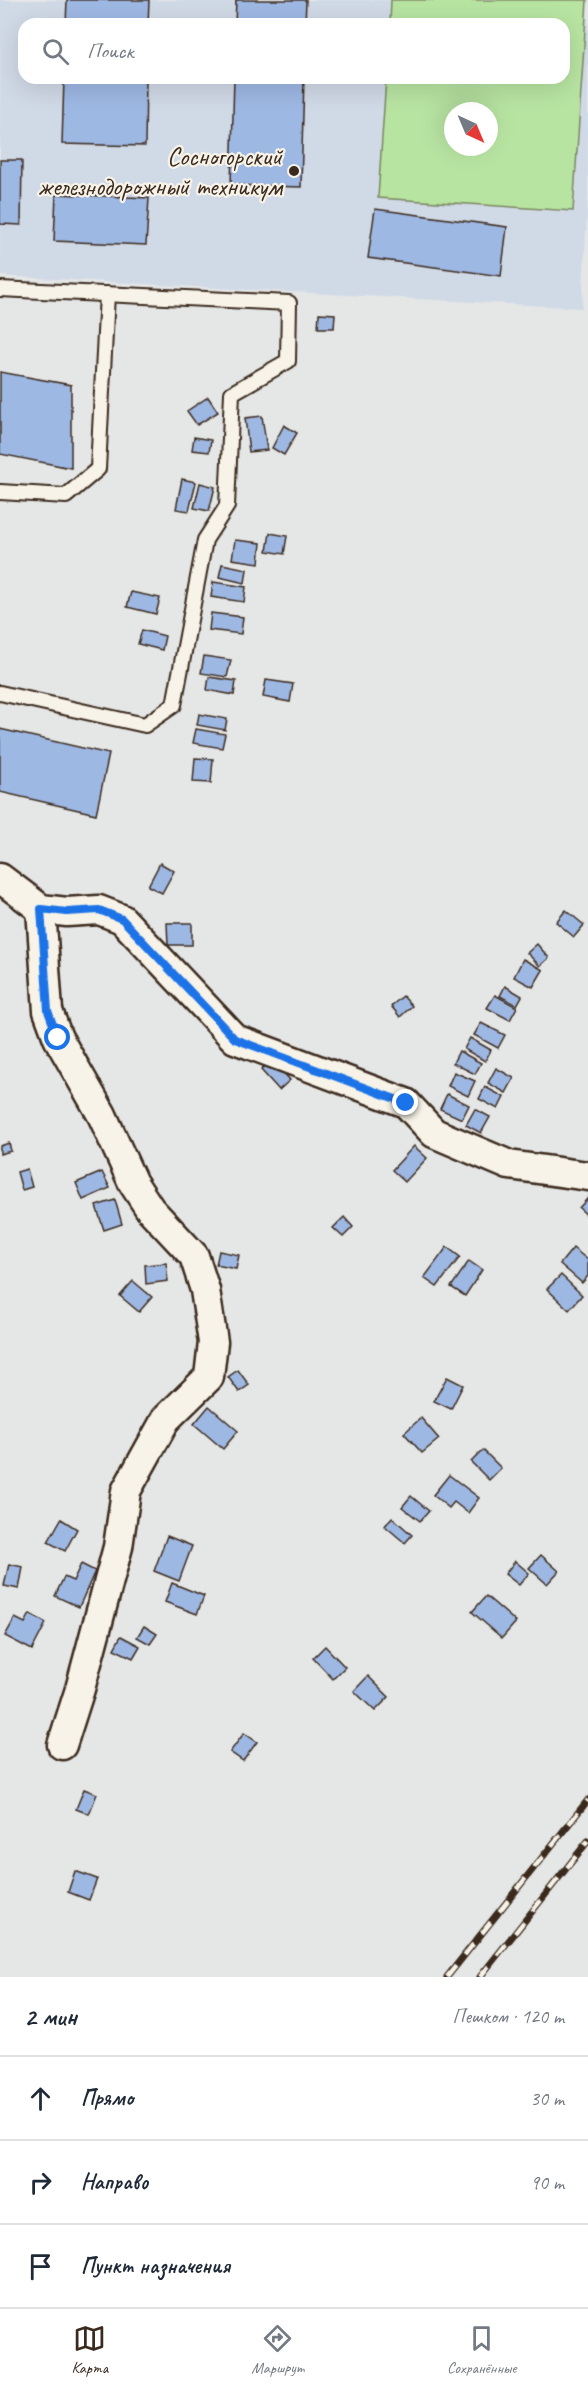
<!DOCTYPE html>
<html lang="ru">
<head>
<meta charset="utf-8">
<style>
	:root { --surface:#fff; --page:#f6f6f7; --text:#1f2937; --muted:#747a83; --line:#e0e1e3; --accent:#3b2a1e }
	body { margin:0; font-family:Caveat,sans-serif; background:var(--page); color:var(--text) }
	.compass { position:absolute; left:444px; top:102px; width:54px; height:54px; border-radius:50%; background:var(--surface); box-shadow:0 6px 24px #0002; rotate:136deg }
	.stop { position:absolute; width:18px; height:18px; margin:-14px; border:4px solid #1a73e8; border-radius:50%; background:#fff }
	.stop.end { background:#1a73e8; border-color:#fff; box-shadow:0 2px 6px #0008 }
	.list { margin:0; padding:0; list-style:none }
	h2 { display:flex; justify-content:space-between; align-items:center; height:78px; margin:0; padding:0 24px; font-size:26px }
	h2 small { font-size:20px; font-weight:400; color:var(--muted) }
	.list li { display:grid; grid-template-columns:39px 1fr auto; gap:18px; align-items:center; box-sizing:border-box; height:84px; padding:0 24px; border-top:2px solid var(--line) }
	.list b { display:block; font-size:22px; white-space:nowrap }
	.list em { font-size:20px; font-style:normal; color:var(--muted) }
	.icon { flex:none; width:33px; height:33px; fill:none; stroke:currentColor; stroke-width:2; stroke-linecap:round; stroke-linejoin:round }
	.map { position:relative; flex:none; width:588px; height:1977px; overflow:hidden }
	.search { position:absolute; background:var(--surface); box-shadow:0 6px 24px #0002; left:18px; right:18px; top:18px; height:66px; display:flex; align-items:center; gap:15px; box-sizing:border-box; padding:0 21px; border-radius:18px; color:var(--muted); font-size:22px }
	.sheet { height:330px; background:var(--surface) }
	nav { display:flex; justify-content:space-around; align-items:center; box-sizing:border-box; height:84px; border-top:2px solid var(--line); background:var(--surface); font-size:16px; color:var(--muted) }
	nav a { display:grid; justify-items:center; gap:3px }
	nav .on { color:var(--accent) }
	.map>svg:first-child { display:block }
	.built { fill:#d0d9e6; fill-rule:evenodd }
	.green { fill:#b8e4a2; stroke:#7a8760; stroke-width:1.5; fill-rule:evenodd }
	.building { fill:#9eb8e4; stroke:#3b2a1e; stroke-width:1.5 }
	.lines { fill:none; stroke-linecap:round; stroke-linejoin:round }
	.service-casing { stroke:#3b2a1e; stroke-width:18 }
	.minor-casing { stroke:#3b2a1e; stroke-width:33 }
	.service { stroke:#f7f3e8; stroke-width:14 }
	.minor { stroke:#f7f3e8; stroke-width:28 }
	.rail-casing { stroke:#3b2a1e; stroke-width:7 }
	.rail { stroke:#f7f3e8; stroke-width:4.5; stroke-dasharray:14; stroke-linecap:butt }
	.route { stroke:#1a73e8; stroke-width:8 }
	.poi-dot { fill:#3b2a1e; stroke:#f7f3e8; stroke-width:2 }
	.labels { text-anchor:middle; stroke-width:4.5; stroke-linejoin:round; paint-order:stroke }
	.poi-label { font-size:26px; fill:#3b2a1e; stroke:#f7f3e8; text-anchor:end }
</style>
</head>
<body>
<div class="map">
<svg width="588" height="1977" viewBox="0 0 588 1977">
	<rect width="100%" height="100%" fill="#e5e7e7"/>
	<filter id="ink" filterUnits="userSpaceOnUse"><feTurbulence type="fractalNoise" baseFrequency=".0167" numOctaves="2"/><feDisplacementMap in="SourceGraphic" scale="12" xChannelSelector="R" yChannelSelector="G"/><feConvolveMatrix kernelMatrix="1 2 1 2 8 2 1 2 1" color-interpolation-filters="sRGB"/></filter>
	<g filter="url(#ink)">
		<!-- built -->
		<path class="built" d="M0,0H588V195L582,308L0,276ZM24,24H564V78H24ZM453,111H489V147H453Z"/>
		<!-- green -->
		<path class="green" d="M391,0H587L573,211L378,198L386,78H564V24H390ZM453,111H489V147H453Z"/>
		<!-- building -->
		<g class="building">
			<polygon points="67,0 149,0 148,24 66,24"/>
			<polygon points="236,0 306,0 305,24 235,24"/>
			<polygon points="64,78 146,78 145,146 62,144"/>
			<polygon points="234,78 304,78 301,187 231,185"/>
			<polygon points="0,160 22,160 21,225 0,224"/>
			<polygon points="56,194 149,198 146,245 54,241"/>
			<polygon points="375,209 507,227 501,276 368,258"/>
			<polygon points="319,313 335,314 334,328 318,328"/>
			<polygon points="0,372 71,385 71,468 0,454"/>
			<polygon points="208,397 218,412 197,425 187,411"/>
			<polygon points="262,416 267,450 249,452 245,418"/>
			<polygon points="284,425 297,433 284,455 272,448"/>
			<polygon points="194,437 211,440 209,452 192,450"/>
			<polygon points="182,479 196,482 189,511 176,509"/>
			<polygon points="200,483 215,487 209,511 194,508"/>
			<polygon points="270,533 287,536 284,554 267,551"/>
			<polygon points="235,540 261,543 259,563 232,559"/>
			<polygon points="222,564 247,569 245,583 219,577"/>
			<polygon points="213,582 246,587 244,602 211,597"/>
			<polygon points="131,592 160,598 156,614 127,607"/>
			<polygon points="211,613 243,617 241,634 209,630"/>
			<polygon points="142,630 165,636 162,650 138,644"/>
			<polygon points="204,656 231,660 227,677 201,673"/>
			<polygon points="209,677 236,681 234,695 207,690"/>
			<polygon points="266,680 293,684 290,702 263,697"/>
			<polygon points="199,714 227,719 225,730 197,725"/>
			<polygon points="0,729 109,754 96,814 0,792"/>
			<polygon points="196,729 225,734 222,748 193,743"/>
			<polygon points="195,758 213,759 211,783 193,782"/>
			<polygon points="160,863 174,871 162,893 148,886"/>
			<polygon points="566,910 584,925 574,937 556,922"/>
			<polygon points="167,923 192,923 192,945 168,945"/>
			<polygon points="537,944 549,958 540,966 527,953"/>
			<polygon points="523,959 543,970 533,987 514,977"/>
			<polygon points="505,986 522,996 517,1005 500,996"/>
			<polygon points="495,995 517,1007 510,1020 487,1008"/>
			<polygon points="403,996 412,1006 400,1017 391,1006"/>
			<polygon points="481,1023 505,1035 498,1048 474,1035"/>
			<polygon points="470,1038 491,1050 485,1061 464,1049"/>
			<polygon points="459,1051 481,1063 475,1074 453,1063"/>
			<polygon points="272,1060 290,1080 279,1090 261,1070"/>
			<polygon points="496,1068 514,1078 506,1093 488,1083"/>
			<polygon points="454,1072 475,1081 468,1096 448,1086"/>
			<polygon points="485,1087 504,1097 498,1109 479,1099"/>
			<polygon points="447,1094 469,1105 462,1119 440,1109"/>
			<polygon points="475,1109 490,1117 481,1133 466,1125"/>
			<polygon points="9,1143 11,1151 0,1154 0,1146"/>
			<polygon points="414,1146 427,1158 405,1182 392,1170"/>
			<polygon points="27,1169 32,1187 22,1190 17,1172"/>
			<polygon points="102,1172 110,1188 83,1200 76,1183"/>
			<polygon points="588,1198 588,1216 579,1208"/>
			<polygon points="115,1200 122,1224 104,1230 96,1206"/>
			<polygon points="344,1217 353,1227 343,1237 333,1228"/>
			<polygon points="447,1247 460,1257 437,1287 424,1278"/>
			<polygon points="573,1248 588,1260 588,1276 582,1283 560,1264"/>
			<polygon points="219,1251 239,1255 236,1269 216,1265"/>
			<polygon points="469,1261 482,1270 465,1296 451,1287"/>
			<polygon points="166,1263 168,1281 146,1284 145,1265"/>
			<polygon points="561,1275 582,1295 569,1310 547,1289"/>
			<polygon points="133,1281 152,1297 139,1312 120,1296"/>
			<polygon points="238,1370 249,1385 239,1392 228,1377"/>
			<polygon points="447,1377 463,1385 451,1409 434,1401"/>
			<polygon points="209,1406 238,1431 223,1449 194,1424"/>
			<polygon points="421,1418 439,1439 422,1453 404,1433"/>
			<polygon points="483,1450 501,1468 489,1480 471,1462"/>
			<polygon points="449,1475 479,1498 468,1513 454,1502 449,1508 433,1495"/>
			<polygon points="411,1496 429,1511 420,1521 402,1507"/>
			<polygon points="392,1517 412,1535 405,1543 385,1526"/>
			<polygon points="61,1519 77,1529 65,1551 48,1542"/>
			<polygon points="167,1536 192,1546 179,1581 154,1571"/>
			<polygon points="541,1555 559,1571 547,1584 529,1568"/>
			<polygon points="515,1561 529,1573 519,1585 505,1574"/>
			<polygon points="9,1564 23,1567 19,1589 4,1586"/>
			<polygon points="81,1564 95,1571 79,1607 55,1596 64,1577 73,1581"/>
			<polygon points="172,1583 204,1596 197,1614 165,1602"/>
			<polygon points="486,1596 516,1622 502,1638 472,1612"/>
			<polygon points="30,1614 46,1623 32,1650 5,1636 15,1618 25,1623"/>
			<polygon points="144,1626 157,1634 150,1644 137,1637"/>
			<polygon points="121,1636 140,1646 133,1658 114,1649"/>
			<polygon points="325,1646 345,1667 333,1679 313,1658"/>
			<polygon points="368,1676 389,1697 375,1711 354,1691"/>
			<polygon points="244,1733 257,1742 243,1761 230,1752"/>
			<polygon points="84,1789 97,1794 89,1814 76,1809"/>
			<polygon points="75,1871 97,1879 89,1900 68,1892"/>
		</g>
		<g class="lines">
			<defs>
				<g id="service">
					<polyline points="0,289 289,303 288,361 232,393 227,506 205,540 174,705 145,725 0,693"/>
					<polyline points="0,492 66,496 98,469 107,294"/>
				</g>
				<g id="minor">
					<polyline points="0,878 41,909 67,912 99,910 122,919 235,1039 406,1103 434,1133 509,1165 588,1176"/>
					<polyline points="41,909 48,1011 58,1038 102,1115 133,1183 150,1209 194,1256 205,1290 213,1342 209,1377 166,1419 126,1491 118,1547 80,1689 62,1745"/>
				</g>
			</defs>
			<!-- service casing -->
			<use href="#service" class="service-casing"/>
			<!-- minor casing -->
			<use href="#minor" class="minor-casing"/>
			<!-- service -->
			<use href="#service" class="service"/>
			<!-- minor -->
			<use href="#minor" class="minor"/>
			<defs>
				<g id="rail">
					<polyline points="447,1977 588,1800"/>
					<polyline points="480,1977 588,1841"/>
				</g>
			</defs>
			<!-- rail casing -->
			<use href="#rail" class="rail-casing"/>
			<!-- rail -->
			<use href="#rail" class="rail"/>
		</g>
	</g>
	<g class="lines" filter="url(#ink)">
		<!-- route -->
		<polyline class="route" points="58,1038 48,1011 41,909 67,912 99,910 122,919 235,1039 406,1103"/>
	</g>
	<!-- markers -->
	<circle class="poi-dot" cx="294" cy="171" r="6"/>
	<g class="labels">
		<!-- poi labels -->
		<g class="poi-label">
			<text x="282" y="165">Сосногорский<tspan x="282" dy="30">железнодорожный техникум</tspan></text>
		</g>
	</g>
</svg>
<svg class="compass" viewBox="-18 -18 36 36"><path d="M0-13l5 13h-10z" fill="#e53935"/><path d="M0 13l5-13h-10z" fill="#747a83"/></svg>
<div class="stop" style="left:58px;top:1038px"></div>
<div class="stop end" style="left:406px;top:1103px"></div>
<div class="search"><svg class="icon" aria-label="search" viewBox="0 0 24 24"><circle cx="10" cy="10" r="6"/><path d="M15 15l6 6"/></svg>Поиск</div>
</div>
<section class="sheet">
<h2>2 мин<small>Пешком · 120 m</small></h2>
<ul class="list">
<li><svg class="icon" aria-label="ahead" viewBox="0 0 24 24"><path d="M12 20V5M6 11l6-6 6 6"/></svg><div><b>Прямо</b></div><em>30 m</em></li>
<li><svg class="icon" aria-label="right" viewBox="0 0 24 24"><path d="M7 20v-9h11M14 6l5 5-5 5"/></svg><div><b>Направо</b></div><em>90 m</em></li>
<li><svg class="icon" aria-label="arrive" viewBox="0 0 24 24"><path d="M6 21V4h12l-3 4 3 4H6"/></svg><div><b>Пункт назначения</b></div></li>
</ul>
</section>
<nav>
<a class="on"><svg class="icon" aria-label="map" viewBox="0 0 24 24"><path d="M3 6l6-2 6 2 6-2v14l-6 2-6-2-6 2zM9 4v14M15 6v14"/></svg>Карта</a>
<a><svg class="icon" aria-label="directions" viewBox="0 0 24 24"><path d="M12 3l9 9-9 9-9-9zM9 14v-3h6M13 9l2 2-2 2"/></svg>Маршрут</a>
<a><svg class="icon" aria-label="saved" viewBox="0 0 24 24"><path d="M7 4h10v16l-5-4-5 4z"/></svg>Сохранённые</a>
</nav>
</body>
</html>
